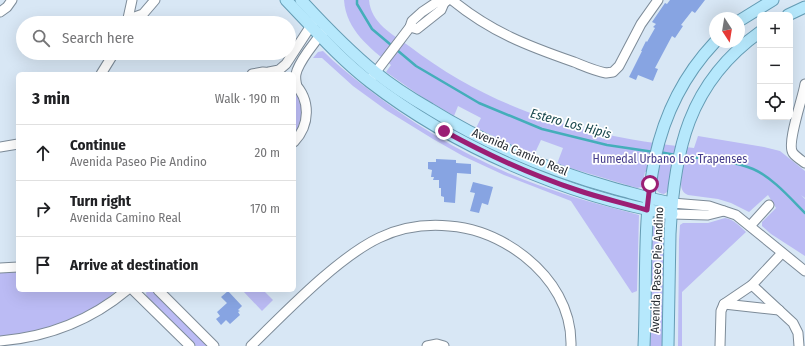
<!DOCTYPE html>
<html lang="en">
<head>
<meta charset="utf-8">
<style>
	:root { --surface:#fff; --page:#f2f2f2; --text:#202124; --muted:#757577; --line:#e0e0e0 }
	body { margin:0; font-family:"Fira Sans Condensed",sans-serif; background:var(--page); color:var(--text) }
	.controls { position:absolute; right:12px; top:12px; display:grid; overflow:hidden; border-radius:6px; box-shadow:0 4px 16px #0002 }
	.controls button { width:36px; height:36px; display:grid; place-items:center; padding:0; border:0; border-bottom:1px solid var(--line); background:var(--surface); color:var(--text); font:20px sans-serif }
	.compass { position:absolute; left:709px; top:12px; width:36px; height:36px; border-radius:50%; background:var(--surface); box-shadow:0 4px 16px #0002; rotate:168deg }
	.stop { position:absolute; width:12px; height:12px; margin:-9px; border:3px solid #9b1e74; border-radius:50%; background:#fff }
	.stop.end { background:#9b1e74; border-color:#fff; box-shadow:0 1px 4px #0008 }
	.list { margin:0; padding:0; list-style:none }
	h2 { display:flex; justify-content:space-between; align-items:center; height:52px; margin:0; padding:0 16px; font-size:17px }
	h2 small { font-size:13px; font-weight:400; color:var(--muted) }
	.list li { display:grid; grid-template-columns:26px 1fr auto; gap:12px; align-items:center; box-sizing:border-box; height:56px; padding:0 16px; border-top:1px solid var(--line) }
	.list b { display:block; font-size:15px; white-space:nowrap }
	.list p { margin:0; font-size:13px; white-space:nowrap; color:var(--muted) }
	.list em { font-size:13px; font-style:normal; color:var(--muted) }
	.icon { flex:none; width:22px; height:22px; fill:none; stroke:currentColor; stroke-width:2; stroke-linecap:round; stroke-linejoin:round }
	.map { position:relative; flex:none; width:805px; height:346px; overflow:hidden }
	.search { position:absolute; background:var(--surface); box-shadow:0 4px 16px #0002; left:16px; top:16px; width:280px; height:44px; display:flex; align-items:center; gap:10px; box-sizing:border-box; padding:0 14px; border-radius:22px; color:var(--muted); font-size:15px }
	.panel { position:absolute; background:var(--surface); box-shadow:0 4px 16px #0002; left:16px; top:72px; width:280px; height:220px; border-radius:6px }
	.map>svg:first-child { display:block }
	.green { fill:#bbbbf4 }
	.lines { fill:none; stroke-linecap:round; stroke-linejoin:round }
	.stream { stroke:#44aeba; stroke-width:2.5 }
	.building { fill:#87a4e2 }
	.minor-casing { stroke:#7d8b98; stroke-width:11 }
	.major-casing { stroke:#659cb4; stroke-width:13 }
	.minor { stroke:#fff; stroke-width:9 }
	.major { stroke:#b6e8fc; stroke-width:11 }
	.route { stroke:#9b1e74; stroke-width:5 }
	.labels { text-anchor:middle; stroke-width:3.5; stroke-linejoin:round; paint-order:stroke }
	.street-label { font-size:12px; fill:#272c32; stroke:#fff }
	.park-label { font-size:12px; fill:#453c8b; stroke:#fff }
	.water-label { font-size:13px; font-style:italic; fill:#17464b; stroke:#fff }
</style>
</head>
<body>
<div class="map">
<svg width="805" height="346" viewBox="0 0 805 346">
	<rect width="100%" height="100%" fill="#d8e7f5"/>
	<!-- green -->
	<g class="green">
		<path d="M344,0H369C371,23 392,34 409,46C497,113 586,136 694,148L698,136L764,147L780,151L805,171V198L801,195L805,199V256L771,234L762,226V222L776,208L768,195L749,212L731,203L718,199L688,195C679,191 681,183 682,175L671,174L670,190L664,194C652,193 655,180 656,171L645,172L642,187L637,188L557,164L563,148L541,140L534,155L476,128L481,118L458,106L454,116L419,95L386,72L391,65C370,48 346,30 344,0Z"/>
		<path d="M323,51C336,64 350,75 364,86C416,127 475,162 538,185C571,197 605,206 639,215L637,291L632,293L571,201L504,175L463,156L433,139L386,110L353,86L322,58H313L318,52Z"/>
		<path d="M379,82L428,113L636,199L635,200C591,188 547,175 505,156C461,136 419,110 379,82Z"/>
		<path d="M294,89C306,103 303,121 294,135Z"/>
		<polygon points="656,217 664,218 667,221 665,346 650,346 652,223"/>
		<path d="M725,218C733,219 740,226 746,232L682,292V346H678L679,240L680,225L683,223H708Z"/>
		<polygon points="18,272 18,290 117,290 102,303 71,319 29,334 0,336 0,273"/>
		<polygon points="148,290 152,291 208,346 196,346 147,297 146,293"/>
		<polygon points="242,290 263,290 273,300 262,311"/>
	</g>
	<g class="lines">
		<!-- stream -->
		<g class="stream">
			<polyline points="357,0 357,4 372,29 416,66 479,103 542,129 607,145 654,152"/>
			<polyline points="659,152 676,155"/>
			<path d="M683,156C706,159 731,160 753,169C772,177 791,199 805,213"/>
		</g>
	</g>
	<!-- building -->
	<g class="building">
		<polygon points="670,0 705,0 695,13 692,11 681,25 683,26 675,38 672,36 655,68 658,69 653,81 638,75 636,80 629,77 642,51 641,51 646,41 647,42 655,28 653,27 656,24 652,22 665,3 667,4"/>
		<polygon points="436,159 456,160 456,163 471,164 471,174 457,173 455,203 444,202 444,197 441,196 441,188 439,188 439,180 433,180 434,177 431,177 432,170 428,169 428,162 436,162"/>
		<polygon points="473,182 493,187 488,205 482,203 479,213 470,211 475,193 470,192"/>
		<polygon points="228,291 242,306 238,310 240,311 238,312 240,315 230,324 226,320 221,325 216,319 220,316 217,312 227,303 221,297"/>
	</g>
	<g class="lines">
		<defs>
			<g id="minor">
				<path d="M452,0C491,32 528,46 574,62C584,66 595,71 606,73L613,72L619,66L641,24L658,0"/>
				<polyline points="0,12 7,7 12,0"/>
				<polyline points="129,19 143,14 155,0"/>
				<polyline points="127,23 132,0"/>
				<polyline points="410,27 417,29 441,10 444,3 448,0"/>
				<polyline points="269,72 279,70 286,64 314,21"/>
				<polyline points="101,74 114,53"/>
				<polyline points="252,74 263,72 275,73"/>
				<polyline points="372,77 410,27 412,21 422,12 437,2 444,3"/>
				<path d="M294,83C311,100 310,125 294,142"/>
				<path d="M805,84C803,98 786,144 793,153C796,157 801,160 805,163"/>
				<path d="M297,87C296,82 295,78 296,74C298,63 316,40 324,31"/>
				<polyline points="0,147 18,144"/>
				<polyline points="672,203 709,206 736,215 805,271"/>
				<polyline points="672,214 708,215 724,211"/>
				<polyline points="750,226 769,205"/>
				<polyline points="0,268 18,267"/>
				<polyline points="752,285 793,323 798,333 799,346"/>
				<polyline points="133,290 190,346"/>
				<polyline points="158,290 214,346"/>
				<polyline points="724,304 779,310"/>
				<path d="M0,341C48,337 90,321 127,290"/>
				<path d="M251,346C274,323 297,300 321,279C360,245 394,221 449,226C476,228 502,239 524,256C552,278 572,309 571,346"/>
				<polyline points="427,346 437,344 444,346"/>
				<polyline points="720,346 721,311 724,304 752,285 782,253"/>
			</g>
			<g id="major">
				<path d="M286,0C313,28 339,58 370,82C453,146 568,197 672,214"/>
				<path d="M301,0C324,25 348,50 375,72C392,86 411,98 430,109C488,145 551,171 616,189C635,194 654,200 672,203"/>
				<polyline points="788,15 805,7"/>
				<polyline points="739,21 773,0"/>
				<path d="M644,346C649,236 632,130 715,42"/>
				<path d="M668,346C669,309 669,271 670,234C674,151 688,83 760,32"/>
			</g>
		</defs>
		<!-- minor casing -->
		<use href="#minor" class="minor-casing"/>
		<!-- major casing -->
		<use href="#major" class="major-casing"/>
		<!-- minor -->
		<use href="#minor" class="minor"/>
		<!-- major -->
		<use href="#major" class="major"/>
	</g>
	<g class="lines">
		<!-- route -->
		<path class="route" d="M444,131C486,154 531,175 577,190C600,198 624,203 647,210L650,184"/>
	</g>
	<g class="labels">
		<!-- street labels -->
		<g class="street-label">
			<text transform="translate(520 152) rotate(23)" y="4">Avenida Camino Real</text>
			<text transform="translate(657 270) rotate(-88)" y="4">Avenida Paseo Pie Andino</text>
		</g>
		<!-- park labels -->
		<g class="park-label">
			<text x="670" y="163">Humedal Urbano Los Trapenses</text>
		</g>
		<!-- water labels -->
		<g class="water-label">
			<text transform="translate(571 123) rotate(15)" y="5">Estero Los Hipis</text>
		</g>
	</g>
</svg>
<div class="controls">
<button>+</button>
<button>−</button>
<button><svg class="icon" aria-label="locate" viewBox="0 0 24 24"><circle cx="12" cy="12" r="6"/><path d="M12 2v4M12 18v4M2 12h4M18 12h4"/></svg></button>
</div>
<svg class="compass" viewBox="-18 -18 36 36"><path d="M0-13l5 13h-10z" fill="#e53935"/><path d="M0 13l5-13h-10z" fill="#757577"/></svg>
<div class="stop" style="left:650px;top:184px"></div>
<div class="stop end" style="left:444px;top:131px"></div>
<div class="search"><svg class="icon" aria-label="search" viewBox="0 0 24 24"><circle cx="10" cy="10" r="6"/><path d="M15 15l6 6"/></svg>Search here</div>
<section class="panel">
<h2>3 min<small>Walk · 190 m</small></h2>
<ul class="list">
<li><svg class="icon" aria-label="ahead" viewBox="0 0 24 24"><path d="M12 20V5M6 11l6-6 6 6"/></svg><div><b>Continue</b><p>Avenida Paseo Pie Andino</p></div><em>20 m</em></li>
<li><svg class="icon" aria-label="right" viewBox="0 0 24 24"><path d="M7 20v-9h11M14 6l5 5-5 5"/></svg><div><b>Turn right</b><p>Avenida Camino Real</p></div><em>170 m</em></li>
<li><svg class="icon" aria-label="arrive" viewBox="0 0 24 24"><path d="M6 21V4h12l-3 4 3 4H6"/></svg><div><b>Arrive at destination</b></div></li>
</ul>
</section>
</div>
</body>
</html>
